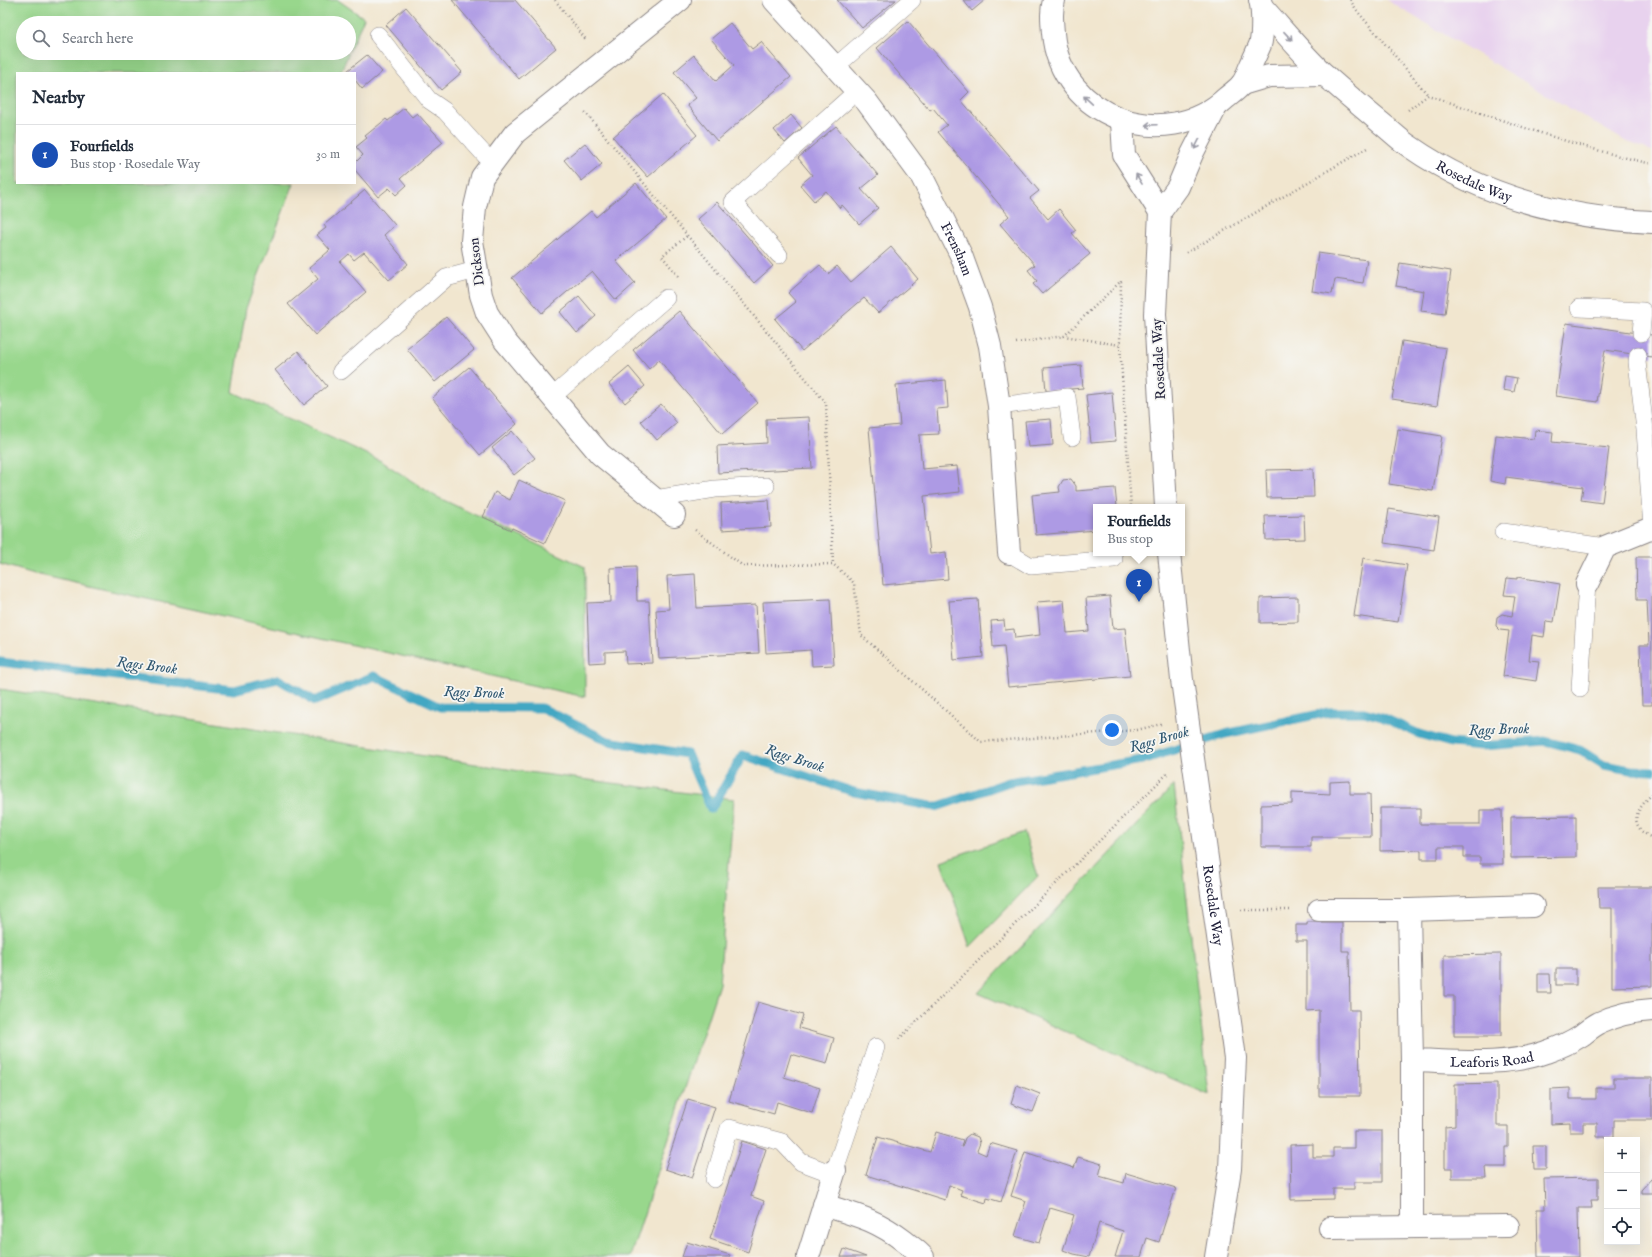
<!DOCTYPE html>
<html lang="en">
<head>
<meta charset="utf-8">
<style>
	:root { --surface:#fff; --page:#f6f6f7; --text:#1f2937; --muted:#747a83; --line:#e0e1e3; --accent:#2563eb }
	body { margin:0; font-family:"IM FELL English",serif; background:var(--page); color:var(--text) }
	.controls { position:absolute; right:12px; bottom:12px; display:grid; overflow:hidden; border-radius:0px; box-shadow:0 4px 16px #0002 }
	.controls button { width:36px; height:36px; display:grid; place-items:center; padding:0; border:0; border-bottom:1px solid var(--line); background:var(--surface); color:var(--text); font:20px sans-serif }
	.you { position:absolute; left:1112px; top:730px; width:14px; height:14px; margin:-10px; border:3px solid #fff; border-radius:50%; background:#1a73e8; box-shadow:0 0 0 6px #1a73e833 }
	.badge { display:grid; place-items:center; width:26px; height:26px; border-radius:50%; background:var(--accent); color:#fff; font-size:13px; font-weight:700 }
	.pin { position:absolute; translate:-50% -33px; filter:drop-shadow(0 1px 2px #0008) }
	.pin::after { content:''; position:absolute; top:21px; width:14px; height:12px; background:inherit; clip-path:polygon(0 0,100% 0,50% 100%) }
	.popup { position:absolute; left:1093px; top:504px; width:92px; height:52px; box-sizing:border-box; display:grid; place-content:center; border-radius:0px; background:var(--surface); filter:drop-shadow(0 1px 3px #0005); font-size:13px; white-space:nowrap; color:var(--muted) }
	.popup b { font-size:15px; color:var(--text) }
	.popup::after { content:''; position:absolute; left:50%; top:100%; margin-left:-8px; border:8px solid transparent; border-top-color:var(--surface) }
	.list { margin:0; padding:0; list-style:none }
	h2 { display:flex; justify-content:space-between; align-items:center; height:52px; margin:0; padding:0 16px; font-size:17px }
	h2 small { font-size:13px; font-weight:400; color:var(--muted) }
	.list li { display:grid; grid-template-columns:26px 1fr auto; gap:12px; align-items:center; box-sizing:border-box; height:60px; padding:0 16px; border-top:1px solid var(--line) }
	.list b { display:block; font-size:15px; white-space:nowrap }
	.list p { margin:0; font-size:13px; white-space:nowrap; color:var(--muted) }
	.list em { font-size:13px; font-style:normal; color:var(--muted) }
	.icon { flex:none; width:22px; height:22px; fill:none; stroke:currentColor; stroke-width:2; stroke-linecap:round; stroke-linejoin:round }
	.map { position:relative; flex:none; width:1652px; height:1257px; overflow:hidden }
	.search { position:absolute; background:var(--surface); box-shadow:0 4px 16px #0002; left:16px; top:16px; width:340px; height:44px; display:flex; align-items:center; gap:10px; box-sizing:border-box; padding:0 14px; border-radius:22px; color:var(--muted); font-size:15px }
	.panel { position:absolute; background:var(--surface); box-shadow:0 4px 16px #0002; left:16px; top:72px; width:340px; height:112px; border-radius:0px }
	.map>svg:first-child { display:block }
	.built { fill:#e8d2ee }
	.green { fill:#98d78c; stroke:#5d7c64 }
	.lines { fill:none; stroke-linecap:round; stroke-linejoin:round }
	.stream { stroke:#43a7c3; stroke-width:9 }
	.building { fill:#ad9ae4 }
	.lane-casing { stroke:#8a8485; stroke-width:18 }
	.street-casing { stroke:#8a8485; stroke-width:24 }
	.secondary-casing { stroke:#8a8485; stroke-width:24 }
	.path { stroke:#8a8485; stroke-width:2.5; stroke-dasharray:1 3; stroke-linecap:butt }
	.lane { stroke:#fff; stroke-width:17 }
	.street { stroke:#fff; stroke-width:22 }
	.secondary { stroke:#fff; stroke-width:22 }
	.oneway { stroke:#9c9ca7 }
	.labels { text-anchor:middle; stroke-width:3.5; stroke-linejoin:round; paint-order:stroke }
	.street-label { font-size:14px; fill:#22223b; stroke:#f6f6f2 }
	.water-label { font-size:15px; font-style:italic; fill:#2f5771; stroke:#f6f6f2 }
</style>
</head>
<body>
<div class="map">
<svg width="1652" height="1257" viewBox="0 0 1652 1257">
	<rect width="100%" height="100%" fill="#f6f6f2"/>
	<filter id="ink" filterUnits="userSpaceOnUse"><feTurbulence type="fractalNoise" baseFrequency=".025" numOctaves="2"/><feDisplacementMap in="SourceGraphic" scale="8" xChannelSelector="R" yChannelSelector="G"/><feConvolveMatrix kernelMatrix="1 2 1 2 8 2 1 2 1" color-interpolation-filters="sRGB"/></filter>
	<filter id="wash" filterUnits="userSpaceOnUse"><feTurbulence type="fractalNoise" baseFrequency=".012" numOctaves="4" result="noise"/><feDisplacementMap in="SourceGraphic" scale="16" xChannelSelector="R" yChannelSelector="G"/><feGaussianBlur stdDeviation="0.9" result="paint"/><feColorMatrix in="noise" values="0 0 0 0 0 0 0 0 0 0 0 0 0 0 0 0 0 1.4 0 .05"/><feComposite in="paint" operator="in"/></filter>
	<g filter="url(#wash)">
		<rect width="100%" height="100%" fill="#f1e6cf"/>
		<!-- built -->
		<polygon class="built" points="1386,0 1652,0 1652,151 1625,141"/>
		<!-- green -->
		<g class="green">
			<polygon points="0,0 338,0 364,18 349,52 349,23 23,23 23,53 349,53 340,73 17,73 17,183 294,183 246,308 233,392 381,461 435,496 585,567 585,697 31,573 0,564"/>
			<polygon points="0,689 520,771 734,799 719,984 630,1257 0,1257"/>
			<polygon points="1174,785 1209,1095 978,993"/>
			<polygon points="1024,832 1038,876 970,947 941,861"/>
		</g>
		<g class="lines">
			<!-- stream -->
			<polyline class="stream" points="0,662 234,690 278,679 315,701 374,676 440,707 542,708 608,741 687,754 711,809 743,755 854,792 936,807 1009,782 1142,760 1225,734 1329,712 1364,712 1382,717 1419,734 1451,743 1482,746 1545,741 1580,750 1604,765 1631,770 1652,771"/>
		</g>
		<g id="blocks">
			<!-- building -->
			<g class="building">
				<polygon points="452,0 515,0 556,48 519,79"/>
				<polygon points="837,0 896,0 862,28"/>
				<polygon points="963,0 985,0 972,11"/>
				<polygon points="406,7 462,72 441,90 386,25"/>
				<polygon points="908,21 969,92 961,100 1039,191 1030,198 1048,219 1059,209 1076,230 1072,233 1090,254 1042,294 1033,284 1037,281 1028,270 1035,265 1000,224 1009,216 938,132 947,125 933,108 930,110 877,48"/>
				<polygon points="730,23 752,49 761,42 791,77 717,141 687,105 696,98 674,72 694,55 716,81 734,65 711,39"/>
				<polygon points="367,55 382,72 362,89 355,80 355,73 349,73 347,71"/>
				<polygon points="663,94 697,135 648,177 613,137"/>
				<polygon points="404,108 412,117 417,113 443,142 401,178 407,185 396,195 389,188 378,197 355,170 355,163 363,155 356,147 367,138 365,136 386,119 388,121"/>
				<polygon points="791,115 802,128 785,143 774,130"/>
				<polygon points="836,126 878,175 861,189 878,208 859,224 842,205 840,208 826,191 814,201 800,185 812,175 798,158"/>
				<polygon points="585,143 602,164 582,181 564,160"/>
				<polygon points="636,183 666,219 616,261 635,283 616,300 592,271 542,313 512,278 591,211 596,217"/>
				<polygon points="365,190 395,225 384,235 408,264 389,280 364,252 354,260 349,254 340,262 366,292 315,335 288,304 318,279 309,268 330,250 317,235 326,228 324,225"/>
				<polygon points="717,202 773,266 754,283 698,219"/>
				<polygon points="891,247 918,279 878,313 864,298 802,351 775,319 796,302 788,293 820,265 828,274 837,266 851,282"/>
				<polygon points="1318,253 1367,260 1363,283 1335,279 1332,294 1312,291"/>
				<polygon points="1400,263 1451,271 1445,314 1421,311 1424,291 1396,286"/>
				<polygon points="579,296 596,316 577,333 560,312"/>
				<polygon points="679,311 758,403 722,434 659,360 649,369 633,350"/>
				<polygon points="446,317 474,350 435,382 407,349"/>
				<polygon points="1566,323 1652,335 1652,357 1605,350 1597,402 1556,396"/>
				<polygon points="1402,341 1446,348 1437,406 1392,399"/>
				<polygon points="298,351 327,386 304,405 275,370"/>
				<polygon points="1081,365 1083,388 1046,391 1044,368"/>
				<polygon points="469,367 517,424 480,455 432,398"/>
				<polygon points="629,367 645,386 625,403 609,384"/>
				<polygon points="1505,376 1517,378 1514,392 1503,390"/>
				<polygon points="946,380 948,408 937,409 939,434 919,435 922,469 957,466 960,492 924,496 930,554 946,552 948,579 883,585 869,428 900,425 896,385"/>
				<polygon points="1112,392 1116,441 1091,443 1086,395"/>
				<polygon points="661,404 677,423 657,440 641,421"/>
				<polygon points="809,417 812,468 718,473 717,446 767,443 766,419"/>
				<polygon points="1051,419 1053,445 1028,447 1025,421"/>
				<polygon points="1398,429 1442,436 1433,491 1389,484"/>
				<polygon points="1535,430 1553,432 1552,442 1609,448 1602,503 1581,500 1583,487 1506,477 1505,484 1490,481 1496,435 1534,439"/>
				<polygon points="512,431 535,458 514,475 492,448"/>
				<polygon points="1313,469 1314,497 1267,498 1266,470"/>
				<polygon points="1071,479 1076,486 1076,491 1115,488 1117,507 1096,507 1096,530 1036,535 1032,495 1060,492 1059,487 1063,480"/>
				<polygon points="519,480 565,501 545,543 512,528 511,530 483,517 495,492 510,500"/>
				<polygon points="769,500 771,527 722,530 721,503"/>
				<polygon points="1389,509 1439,517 1434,550 1384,543"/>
				<polygon points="1304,515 1305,539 1266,540 1265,516"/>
				<polygon points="1636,557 1652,557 1652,705 1642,705 1640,645 1649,645 1647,600 1637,600"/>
				<polygon points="1363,558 1407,565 1398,622 1354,616"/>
				<polygon points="636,567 637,601 649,601 652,663 626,664 625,651 605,652 605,662 589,663 587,603 611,602 610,568"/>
				<polygon points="695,574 697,608 756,605 759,653 659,658 656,610 669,609 667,576"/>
				<polygon points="1517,577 1560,584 1554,622 1546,621 1544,637 1532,635 1529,660 1539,661 1536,681 1503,676 1509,631 1500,630 1496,626 1497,617 1502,614 1512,616 1515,596 1504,595 1507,578 1517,579"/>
				<polygon points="1110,596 1113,629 1125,628 1130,676 1008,687 1004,646 993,647 991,621 1004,620 1005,630 1014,629 1015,638 1040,635 1037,602 1064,600 1067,633 1089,631 1086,598"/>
				<polygon points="1298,597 1298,622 1260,623 1260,598"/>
				<polygon points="830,599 834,665 812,666 811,650 766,653 763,602"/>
				<polygon points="978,599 983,657 954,660 949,601"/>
				<polygon points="1350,781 1350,794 1370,794 1371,837 1311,837 1311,847 1261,847 1261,805 1292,804 1292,792 1330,794 1330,782"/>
				<polygon points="1380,808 1420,808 1420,824 1480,824 1480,810 1502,810 1503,864 1480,864 1480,857 1464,857 1464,847 1438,847 1438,859 1421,859 1421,850 1380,851"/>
				<polygon points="1576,816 1576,857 1511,858 1511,817"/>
				<polygon points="1598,887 1652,887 1652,986 1612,987 1612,908 1599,908"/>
				<polygon points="1307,922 1342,922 1342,951 1349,951 1350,1010 1359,1010 1360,1096 1319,1096 1319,1010 1307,1011 1307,941 1296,941 1296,925 1307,925"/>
				<polygon points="1501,954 1501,1036 1454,1036 1454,996 1444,996 1444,955"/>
				<rect x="1556" y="969" width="20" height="16"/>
				<polygon points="1538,974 1550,974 1551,993 1538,993"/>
				<polygon points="758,1002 803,1015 799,1028 834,1038 827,1064 791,1054 784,1077 820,1088 812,1113 777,1102 774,1114 729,1101"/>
				<polygon points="1614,1078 1652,1078 1652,1120 1614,1120 1614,1137 1597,1137 1597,1123 1583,1123 1583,1132 1570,1132 1570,1123 1551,1124 1551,1089 1570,1088 1570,1099 1596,1099 1596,1088 1614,1088"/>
				<polygon points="1497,1083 1497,1126 1508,1126 1508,1147 1505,1147 1505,1167 1485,1167 1486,1178 1452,1178 1452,1168 1445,1168 1445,1127 1455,1126 1455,1084"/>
				<polygon points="1017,1085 1040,1094 1033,1112 1011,1104"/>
				<polygon points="688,1099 715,1107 692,1178 665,1169"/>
				<polygon points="1354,1131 1382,1131 1382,1182 1354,1182 1354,1189 1333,1189 1333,1199 1291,1200 1290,1145 1313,1144 1313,1157 1333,1157 1333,1148 1354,1148"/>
				<polygon points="936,1132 963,1140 961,1147 962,1147 965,1138 970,1134 978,1137 980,1143 977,1151 986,1155 990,1143 1017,1151 1001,1202 987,1198 986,1203 960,1195 962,1190 949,1185 945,1200 866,1175 878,1137 930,1152"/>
				<polygon points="742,1141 766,1149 751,1196 764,1201 748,1252 710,1239"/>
				<polygon points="1533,1146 1546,1146 1546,1169 1534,1169"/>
				<polygon points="1025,1152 1074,1168 1078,1157 1102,1164 1099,1176 1124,1183 1126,1173 1176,1188 1159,1242 1147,1238 1141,1257 1115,1257 1123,1231 1099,1223 1089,1257 1074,1254 1063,1250 1074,1215 1050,1208 1039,1243 1015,1236 1026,1201 1011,1196"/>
				<polygon points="1598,1178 1598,1200 1591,1200 1592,1208 1578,1208 1579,1257 1538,1257 1537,1209 1545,1209 1544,1179"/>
				<polygon points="1652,1178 1652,1193 1641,1193 1641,1190"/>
				<polygon points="687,1242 730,1255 729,1257 682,1257"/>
				<polygon points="844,1249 866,1257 841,1257"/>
			</g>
		</g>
	</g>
	<g filter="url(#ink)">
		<use href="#blocks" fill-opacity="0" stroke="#8a8485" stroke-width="1"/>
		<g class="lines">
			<defs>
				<g id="lane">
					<polyline points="378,35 429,100 445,111 492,163"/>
					<polyline points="835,67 912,0"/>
					<polyline points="779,255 733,202 857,91"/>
					<polyline points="1579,308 1643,311 1641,333"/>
					<polyline points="1638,355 1637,362 1645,430 1652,528"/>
					<polyline points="341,371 446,278 476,270"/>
					<polyline points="552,397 666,298"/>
					<polyline points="999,406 1067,397 1072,437"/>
					<polyline points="655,499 715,489 766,486"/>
					<polyline points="1503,532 1605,547"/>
					<polyline points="1009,553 1031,566 1114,559"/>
					<polyline points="1580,688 1587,584"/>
					<polyline points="835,1170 876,1047"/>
					<polyline points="714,1179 729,1128 782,1142 801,1162 833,1174"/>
				</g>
				<g id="street">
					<path id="s1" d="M774,0L867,102L922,177L961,255L980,307L990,346L999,406L1009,553"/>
					<polyline points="1122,121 1124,155 1160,212"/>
					<polyline points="1166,507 1155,314 1160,212 1178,187 1192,154 1215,109"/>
					<polyline points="674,515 600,454 505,341 487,313 481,295 472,241 475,207 482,177 515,133 680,0"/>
					<path id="s2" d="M1169,553L1182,680L1235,1058L1230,1169L1216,1257"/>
					<polyline points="1587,584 1605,547 1652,528"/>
					<path id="s3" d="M1533,906L1409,910L1412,1060C1455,1061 1505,1067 1546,1052C1558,1048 1571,1042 1582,1035C1587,1031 1593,1026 1599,1023C1616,1015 1634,1011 1652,1010"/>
					<polyline points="1319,910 1409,910"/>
					<polyline points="1412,1060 1412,1227"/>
					<path d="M824,1205C856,1215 877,1220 904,1241C910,1246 917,1250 923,1257"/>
					<polyline points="1330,1228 1508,1226"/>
					<polyline points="808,1257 835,1170"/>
				</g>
				<g id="secondary">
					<path d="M1054,0C1051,12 1052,20 1053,33C1060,117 1165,155 1226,98C1231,94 1238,89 1242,84C1246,79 1248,71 1251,65C1254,58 1257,52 1260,45C1263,36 1263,10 1260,0"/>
					<path id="s4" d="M1262,7C1283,30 1303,55 1326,76C1344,92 1363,108 1381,123C1391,131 1400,140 1409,146C1482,197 1565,218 1652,222"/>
					<polyline points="1242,84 1269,76 1325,75"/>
				</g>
			</defs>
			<!-- lane casing -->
			<use href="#lane" class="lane-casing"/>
			<!-- street casing -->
			<use href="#street" class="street-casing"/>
			<!-- secondary casing -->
			<use href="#secondary" class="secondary-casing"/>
			<!-- path -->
			<g class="path">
				<polyline points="555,0 587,41"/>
				<polyline points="1350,0 1358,12 1428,95"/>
				<path d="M1408,110L1428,95C1502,120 1576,147 1652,164"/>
				<polyline points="585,112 826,403 833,564"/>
				<polyline points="1186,253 1367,148"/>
				<polyline points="678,276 662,256 687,236"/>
				<polyline points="1016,343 1064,336 1121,281 1120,345 1064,336"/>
				<polyline points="1120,345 1131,507"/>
				<polyline points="695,530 743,566 833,564 854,583 861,635 981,742 1137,730 1161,724"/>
				<path d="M1652,794C1643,804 1629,817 1641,830C1643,833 1649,836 1652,838"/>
				<polyline points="1241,910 1292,910"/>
				<polyline points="899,1039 1167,774"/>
			</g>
			<!-- lane -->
			<use href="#lane" class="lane"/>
			<!-- street -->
			<use href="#street" class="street"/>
			<!-- secondary -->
			<use href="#secondary" class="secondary"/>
		</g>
		<!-- one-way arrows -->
		<defs><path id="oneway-shaft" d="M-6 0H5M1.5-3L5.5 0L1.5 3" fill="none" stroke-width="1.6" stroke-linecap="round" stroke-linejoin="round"/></defs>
		<g class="oneway">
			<use href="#oneway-shaft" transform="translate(1288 36) rotate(47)"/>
			<use href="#oneway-shaft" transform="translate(1088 100) rotate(-137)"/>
			<use href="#oneway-shaft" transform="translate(1151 125) rotate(178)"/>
			<use href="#oneway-shaft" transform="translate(1197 144) rotate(117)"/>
			<use href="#oneway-shaft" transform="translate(1139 179) rotate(-121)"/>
		</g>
	</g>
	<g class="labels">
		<!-- street labels -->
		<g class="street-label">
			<text dy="5" stroke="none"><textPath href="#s4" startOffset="277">Rosedale Way</textPath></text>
			<text dy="5" stroke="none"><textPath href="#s1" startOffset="311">Frensham</textPath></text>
			<text transform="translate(476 262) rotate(-97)" y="5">Dickson</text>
			<text transform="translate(1158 359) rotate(-93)" y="5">Rosedale Way</text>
			<text dy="5" stroke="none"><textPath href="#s2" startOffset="355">Rosedale Way</textPath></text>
			<text dy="5" stroke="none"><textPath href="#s3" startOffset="354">Leaforis Road</textPath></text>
		</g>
		<!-- water labels -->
		<g class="water-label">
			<text transform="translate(147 665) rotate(7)" y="5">Rags Brook</text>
			<text transform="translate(474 692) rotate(2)" y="5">Rags Brook</text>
			<text transform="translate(1499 729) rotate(-2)" y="5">Rags Brook</text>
			<text transform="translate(1159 739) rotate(-16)" y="5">Rags Brook</text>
			<text transform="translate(795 758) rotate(18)" y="5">Rags Brook</text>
		</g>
	</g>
</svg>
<div class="controls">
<button>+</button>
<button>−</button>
<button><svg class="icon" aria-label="locate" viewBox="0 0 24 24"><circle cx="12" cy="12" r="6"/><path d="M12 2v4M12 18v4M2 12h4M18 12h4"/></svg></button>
</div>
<div class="you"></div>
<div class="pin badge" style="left:1139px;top:602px;background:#1a4fb4">1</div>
<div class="popup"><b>Fourfields</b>Bus stop</div>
<div class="search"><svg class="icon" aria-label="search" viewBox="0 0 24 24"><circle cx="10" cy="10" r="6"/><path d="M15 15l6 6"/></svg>Search here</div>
<section class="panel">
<h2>Nearby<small></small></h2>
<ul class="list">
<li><span class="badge" style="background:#1a4fb4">1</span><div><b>Fourfields</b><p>Bus stop · Rosedale Way</p></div><em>30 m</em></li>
</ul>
</section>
</div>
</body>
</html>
